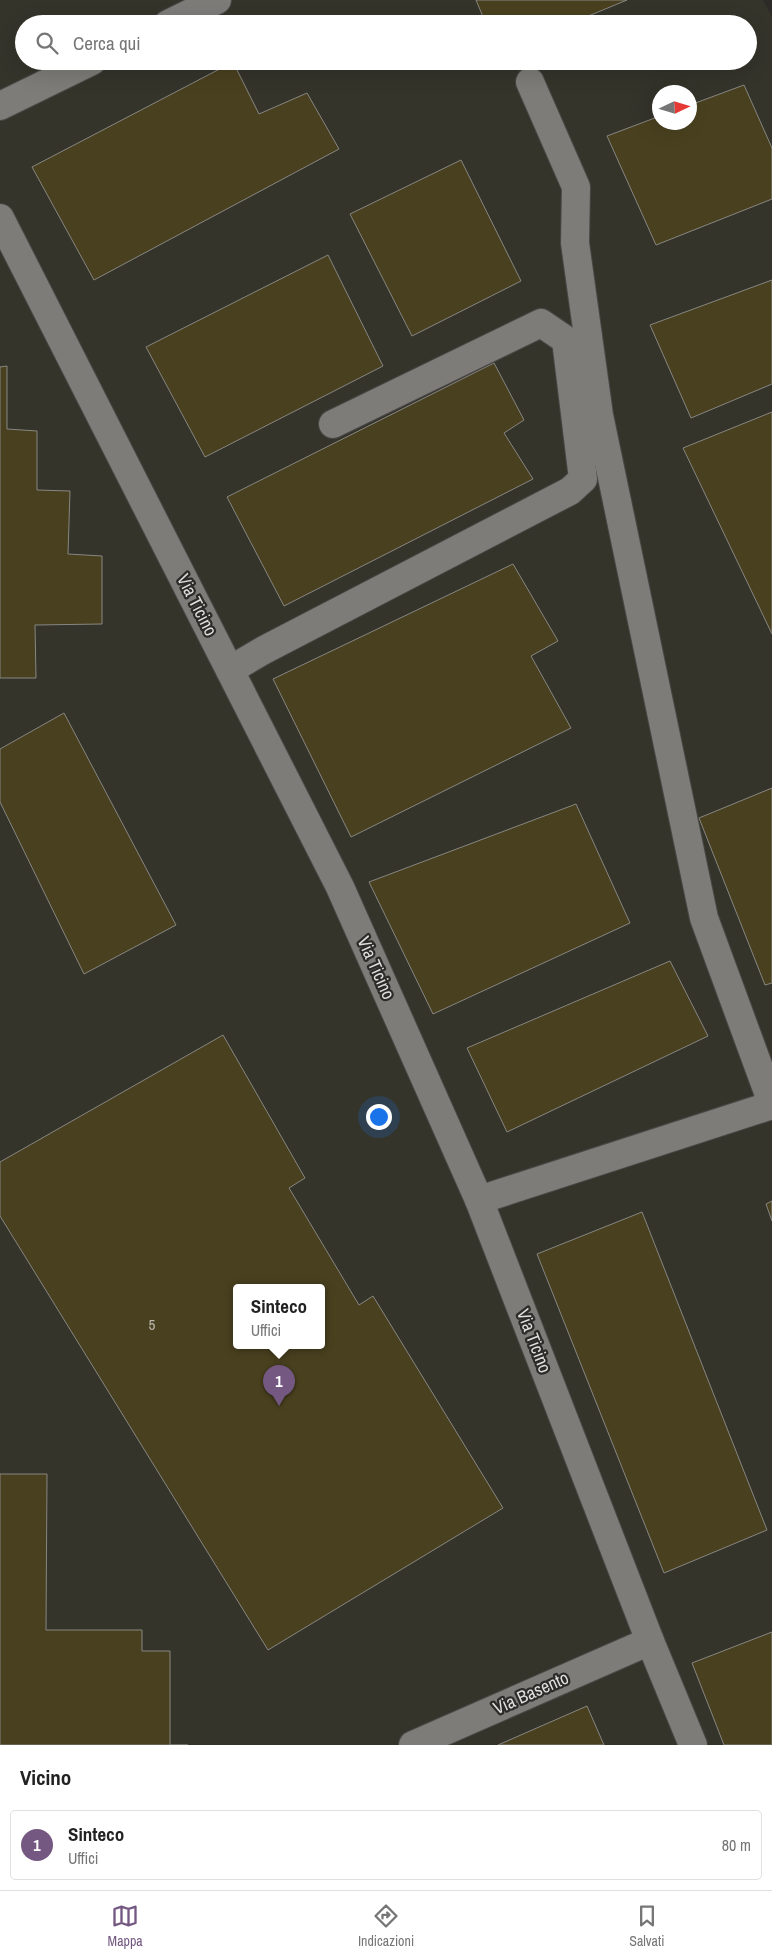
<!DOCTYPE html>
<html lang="it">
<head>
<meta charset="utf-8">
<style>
	:root { --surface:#fff; --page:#f6f6f6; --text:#222; --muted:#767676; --line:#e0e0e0; --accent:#745882 }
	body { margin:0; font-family:"Archivo Narrow",sans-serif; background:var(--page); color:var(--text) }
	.compass { position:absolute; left:652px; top:85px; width:45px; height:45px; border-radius:50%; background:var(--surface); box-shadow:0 5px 20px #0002; rotate:86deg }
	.you { position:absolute; left:378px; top:1116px; width:18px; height:18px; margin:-12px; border:4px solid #fff; border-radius:50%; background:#1a73e8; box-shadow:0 0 0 8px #1a73e833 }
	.badge { display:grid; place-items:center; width:32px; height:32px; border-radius:50%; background:var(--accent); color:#fff; font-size:16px; font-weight:700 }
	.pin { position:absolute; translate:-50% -41px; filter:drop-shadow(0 1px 2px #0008) }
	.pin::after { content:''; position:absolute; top:26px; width:18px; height:15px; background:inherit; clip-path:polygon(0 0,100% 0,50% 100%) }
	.popup { position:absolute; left:233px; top:1284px; width:92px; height:65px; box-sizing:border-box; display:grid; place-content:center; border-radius:5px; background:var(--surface); filter:drop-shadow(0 1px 4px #0005); font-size:16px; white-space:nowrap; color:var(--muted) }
	.popup b { font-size:19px; color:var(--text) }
	.popup::after { content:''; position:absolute; left:50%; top:100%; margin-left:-10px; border:10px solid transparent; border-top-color:var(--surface) }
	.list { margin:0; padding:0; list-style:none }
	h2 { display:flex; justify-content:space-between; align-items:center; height:65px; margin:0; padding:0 20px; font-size:21px }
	h2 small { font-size:16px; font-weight:400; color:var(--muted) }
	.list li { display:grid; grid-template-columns:32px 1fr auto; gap:15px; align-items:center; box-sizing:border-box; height:70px; margin:0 10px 10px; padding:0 10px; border:1px solid var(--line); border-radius:5px }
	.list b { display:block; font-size:19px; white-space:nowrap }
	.list p { margin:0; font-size:16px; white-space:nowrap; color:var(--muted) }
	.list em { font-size:16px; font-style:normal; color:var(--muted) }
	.icon { flex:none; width:28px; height:28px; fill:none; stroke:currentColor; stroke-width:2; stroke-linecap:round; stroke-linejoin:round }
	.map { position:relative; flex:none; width:772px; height:1745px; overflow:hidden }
	.search { position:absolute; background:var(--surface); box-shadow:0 5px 20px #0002; left:15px; right:15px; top:15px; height:55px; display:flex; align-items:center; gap:12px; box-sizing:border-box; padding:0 18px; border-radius:28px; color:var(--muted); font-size:19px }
	.sheet { height:145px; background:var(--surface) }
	nav { display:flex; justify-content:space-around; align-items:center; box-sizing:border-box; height:70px; border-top:1px solid var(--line); background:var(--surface); font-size:14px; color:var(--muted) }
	nav a { display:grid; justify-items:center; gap:2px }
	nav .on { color:var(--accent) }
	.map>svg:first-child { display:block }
	.built { fill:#35342b; fill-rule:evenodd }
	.building { fill:#49401f; stroke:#878682; fill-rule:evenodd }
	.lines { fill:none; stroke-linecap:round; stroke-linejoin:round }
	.minor-casing { stroke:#494846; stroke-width:30 }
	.minor { stroke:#7d7c78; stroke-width:28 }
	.labels { text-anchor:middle; stroke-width:4.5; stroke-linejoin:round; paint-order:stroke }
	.number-label { font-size:15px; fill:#bab7ae }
	.street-label { font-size:18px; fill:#dfdfdd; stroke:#2c2b28 }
</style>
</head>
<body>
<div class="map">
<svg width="772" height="1745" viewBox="0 0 772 1745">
	<rect width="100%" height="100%" fill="#2c2b28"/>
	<!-- built -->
	<path class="built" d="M0,0H763L772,17V1745H0ZM24,24H748V61H24ZM660,92H690V122H660ZM236,1287H322V1345H236Z"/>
	<!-- building -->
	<g class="building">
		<polygon points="476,0 627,0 569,24 486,24"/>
		<polygon points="233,62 259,114 307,93 339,149 94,280 32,167"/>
		<polygon points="744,85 772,148 772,199 656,245 607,136 660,116 660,122 690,122 690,105"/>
		<polygon points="461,160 521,281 412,336 350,214"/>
		<polygon points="328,255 383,366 205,457 146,347"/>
		<polygon points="772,280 772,384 691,418 650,325"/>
		<polygon points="494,363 524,420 504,433 533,479 284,606 227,497"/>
		<polygon points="7,366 7,429 37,431 37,490 70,491 68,554 102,556 102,624 35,625 36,678 0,678 0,367"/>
		<polygon points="772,412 772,634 683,448"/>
		<polygon points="513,564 558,641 531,656 571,728 351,837 273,679"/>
		<polygon points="64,713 176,925 84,974 0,802 0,749"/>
		<polygon points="772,788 772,983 765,985 699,818"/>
		<polygon points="576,804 630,923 433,1014 369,882"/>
		<polygon points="670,961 708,1036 507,1132 467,1048"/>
		<path d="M223,1035L305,1178L289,1188L359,1305L373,1296L503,1508L268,1650L0,1216V1162ZM236,1287H322V1345H236Z"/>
		<polygon points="772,1201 772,1221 766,1204"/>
		<polygon points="642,1212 767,1530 664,1573 537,1254"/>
		<polygon points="0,1474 47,1474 46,1630 142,1630 142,1651 170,1651 170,1745 188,1745 0,1745"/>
		<polygon points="772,1632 772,1745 724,1745 692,1663"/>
		<polygon points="587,1706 604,1745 498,1745"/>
	</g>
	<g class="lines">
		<defs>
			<g id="minor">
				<polyline points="168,24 217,0"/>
				<polyline points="530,82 576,187 575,243 599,415 704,918 772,1103"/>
				<polyline points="0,106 92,61"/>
				<polyline points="0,218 340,887 479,1200 650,1641 693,1745"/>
				<polyline points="230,670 264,650 570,491 583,479 566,340 541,323 333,424"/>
				<polyline points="479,1200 772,1105"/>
				<polyline points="413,1745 650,1641"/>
			</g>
		</defs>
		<!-- minor casing -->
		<use href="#minor" class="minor-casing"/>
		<!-- minor -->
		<use href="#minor" class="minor"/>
	</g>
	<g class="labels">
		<!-- number labels -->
		<g class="number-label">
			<text x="152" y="1330">5</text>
		</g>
		<!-- street labels -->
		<g class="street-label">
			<text transform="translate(197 605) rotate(63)" y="6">Via Ticino</text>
			<text transform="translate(376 968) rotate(66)" y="6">Via Ticino</text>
			<text transform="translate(534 1341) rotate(69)" y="6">Via Ticino</text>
			<text transform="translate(531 1693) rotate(-24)" y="6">Via Basento</text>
		</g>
	</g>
</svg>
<svg class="compass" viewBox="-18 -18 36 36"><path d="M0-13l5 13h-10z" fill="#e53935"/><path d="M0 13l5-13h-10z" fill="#767676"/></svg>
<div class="you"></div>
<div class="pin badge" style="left:279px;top:1406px">1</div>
<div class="popup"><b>Sinteco</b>Uffici</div>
<div class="search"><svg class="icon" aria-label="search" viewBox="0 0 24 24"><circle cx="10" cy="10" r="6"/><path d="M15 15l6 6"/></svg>Cerca qui</div>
</div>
<section class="sheet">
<h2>Vicino<small></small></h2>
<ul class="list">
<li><span class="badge">1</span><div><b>Sinteco</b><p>Uffici</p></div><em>80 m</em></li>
</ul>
</section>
<nav>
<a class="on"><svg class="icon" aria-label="map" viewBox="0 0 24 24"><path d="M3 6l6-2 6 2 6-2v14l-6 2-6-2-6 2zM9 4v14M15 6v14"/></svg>Mappa</a>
<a><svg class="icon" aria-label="directions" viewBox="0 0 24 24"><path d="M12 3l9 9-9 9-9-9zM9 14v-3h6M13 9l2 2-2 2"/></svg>Indicazioni</a>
<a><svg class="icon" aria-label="saved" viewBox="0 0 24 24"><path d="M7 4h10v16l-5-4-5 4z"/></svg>Salvati</a>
</nav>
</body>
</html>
